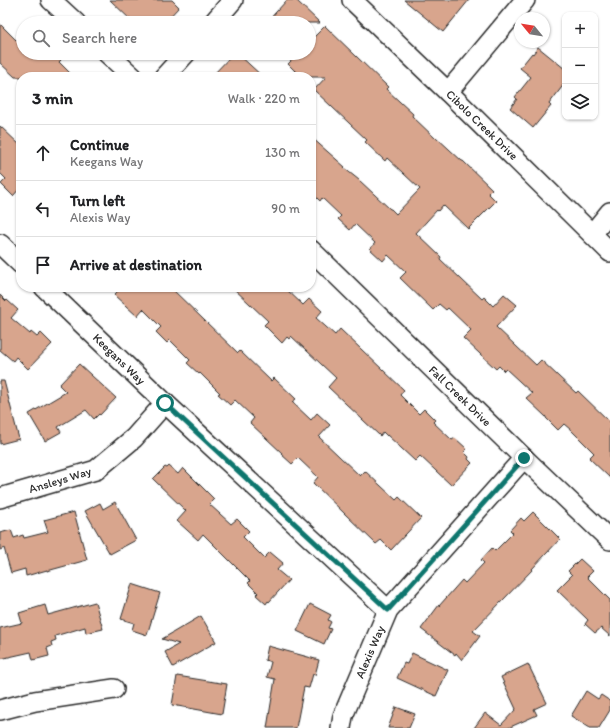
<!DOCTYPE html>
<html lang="en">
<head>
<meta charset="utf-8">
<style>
	:root { --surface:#fff; --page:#f6f6f6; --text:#202124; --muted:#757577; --line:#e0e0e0 }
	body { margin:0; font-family:Itim,sans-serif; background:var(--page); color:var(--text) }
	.controls { position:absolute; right:12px; top:12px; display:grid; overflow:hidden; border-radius:8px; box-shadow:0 1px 3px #0004 }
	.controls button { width:36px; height:36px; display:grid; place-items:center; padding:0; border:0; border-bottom:1px solid var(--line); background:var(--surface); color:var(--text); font:20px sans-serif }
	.compass { position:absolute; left:514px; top:12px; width:36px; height:36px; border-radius:50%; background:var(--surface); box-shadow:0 1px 3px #0004; rotate:300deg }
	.stop { position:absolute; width:12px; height:12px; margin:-9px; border:3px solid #0f766e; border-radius:50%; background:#fff }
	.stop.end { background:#0f766e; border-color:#fff; box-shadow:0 1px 4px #0008 }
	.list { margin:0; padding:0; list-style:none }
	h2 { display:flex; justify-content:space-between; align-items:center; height:52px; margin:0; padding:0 16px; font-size:17px }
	h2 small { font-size:13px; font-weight:400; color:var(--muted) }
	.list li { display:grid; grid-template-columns:26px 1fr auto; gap:12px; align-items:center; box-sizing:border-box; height:56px; padding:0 16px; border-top:1px solid var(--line) }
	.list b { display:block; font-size:15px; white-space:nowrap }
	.list p { margin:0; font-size:13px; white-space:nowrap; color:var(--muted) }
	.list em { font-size:13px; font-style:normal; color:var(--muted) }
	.icon { flex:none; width:22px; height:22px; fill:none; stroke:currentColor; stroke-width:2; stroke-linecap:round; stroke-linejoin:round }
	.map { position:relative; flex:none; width:610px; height:728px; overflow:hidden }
	.search { position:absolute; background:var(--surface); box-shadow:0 1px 3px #0004; left:16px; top:16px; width:300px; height:44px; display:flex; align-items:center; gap:10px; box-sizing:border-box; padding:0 14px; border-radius:22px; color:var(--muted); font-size:15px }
	.panel { position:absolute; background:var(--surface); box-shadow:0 1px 3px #0004; left:16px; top:72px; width:300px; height:220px; border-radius:16px }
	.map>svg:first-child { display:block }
	.building { fill:#d8a58d; stroke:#2b2b2b }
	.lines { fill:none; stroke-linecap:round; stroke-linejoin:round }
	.minor-casing { stroke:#2b2b2b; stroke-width:22 }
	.minor { stroke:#fff; stroke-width:19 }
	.route { stroke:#0f766e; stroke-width:5 }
	.labels { text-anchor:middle; stroke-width:3; stroke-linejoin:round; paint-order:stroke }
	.street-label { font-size:12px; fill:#2b2b2b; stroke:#fff }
</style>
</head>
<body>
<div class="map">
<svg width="610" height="728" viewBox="0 0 610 728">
	<rect width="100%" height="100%" fill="#fff"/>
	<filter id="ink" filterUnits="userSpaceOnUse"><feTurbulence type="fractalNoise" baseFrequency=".025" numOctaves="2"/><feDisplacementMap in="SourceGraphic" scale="8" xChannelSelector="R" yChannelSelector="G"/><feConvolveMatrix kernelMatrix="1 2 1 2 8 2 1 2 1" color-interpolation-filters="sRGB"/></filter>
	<g filter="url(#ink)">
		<!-- building -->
		<g class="building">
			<polygon points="110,0 172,0 179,7 164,23 134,23"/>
			<polygon points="287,0 296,0 320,23 266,23"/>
			<polygon points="404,0 469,0 443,32"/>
			<polygon points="0,24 16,40 23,33 23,53 53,53 61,60 59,62 74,77 15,77 0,63"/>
			<polygon points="325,26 388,87 386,89 413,114 412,116 435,138 436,137 462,161 463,161 492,189 488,193 496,201 468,229 443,205 438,211 437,210 416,233 441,257 440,259 482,299 484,297 493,306 504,294 517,305 496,327 536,365 541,360 576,393 578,391 610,422 610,478 589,458 594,453 571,430 564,424 558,430 546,418 546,417 526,398 532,393 506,369 504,371 499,366 496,369 463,338 471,330 448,308 446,310 439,304 433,310 400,278 406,272 388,255 383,261 370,249 375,243 355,224 350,230 338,219 341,216 322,198 320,201 311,192 311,137 345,167 344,168 359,180 390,209 391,209 396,214 420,189 387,158 385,161 365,142 367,140 314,90 326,77 301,77 288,64 299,53 309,53 309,42"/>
			<polygon points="538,47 565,69 565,83 549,104 551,106 533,128 510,108 517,99 515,97 531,77 520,68 532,53 533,54"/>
			<polygon points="234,53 237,53 263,77 211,77"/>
			<polygon points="0,126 21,146 21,187 13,196 1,184 6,179 0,173"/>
			<polygon points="122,287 170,287 238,353 240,351 271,381 274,378 296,399 292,402 311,420 317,413 330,425 319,437 360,476 365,471 396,500 399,497 421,518 391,550 381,540 376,544 313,483 318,477 298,458 292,464 281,454 282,453 250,423 254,418 235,400 230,405 218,394 220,393 200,373 199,374 187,363 190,360 170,340 167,343 156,332 161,327 143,309 137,316 114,295"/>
			<polygon points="232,287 284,287 303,305 309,299 322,311 316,318 335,335 340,329 404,390 400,395 419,414 424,409 435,420 433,422 452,440 455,438 467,449 464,452 469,457 468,459 472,463 451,485 420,456 415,461 387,435 387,436 383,432 380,436 328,387 336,378 291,336 289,339 287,337 282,343 264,325 268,321"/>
			<polygon points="0,295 6,301 7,300 18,310 11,318 30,334 31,332 37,337 41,333 52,344 28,369 16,357 13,361 0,350"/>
			<polygon points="79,364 116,398 100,415 99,414 94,419 86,410 58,427 61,432 45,441 29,414 66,392 59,385"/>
			<polygon points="0,381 4,381 19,439 0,444"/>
			<polygon points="169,466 178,474 183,468 214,499 209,504 231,524 237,519 249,531 243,537 264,558 270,552 283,563 277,570 289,580 269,602 268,601 266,604 256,595 258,593 248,583 250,581 203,534 198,540 177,521 186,511 153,479 165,467 167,468"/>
			<polygon points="115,502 136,540 110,554 85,511 100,503 103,509"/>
			<polygon points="74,512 87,560 47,571 47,570 26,576 25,569 11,573 4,548 0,550 0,533 11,530 14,538 23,535 24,538 48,532 44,520"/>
			<polygon points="533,512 560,539 532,569 533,569 473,631 480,636 462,660 456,653 455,655 421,629 439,605 439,606 462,580 465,583 484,563 481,560 492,548 495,551 513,533 510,530 521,518 524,521"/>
			<polygon points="580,559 593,571 587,577 610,600 610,636 601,628 595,633 585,624 588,620 557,590 572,575 568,571"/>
			<polygon points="132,584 160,593 147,635 132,630 134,623 121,619"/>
			<polygon points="95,602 103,629 86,633 85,627 55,636 56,640 51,642 52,646 47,648 49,656 33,660 31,652 0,659 0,628 22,623 19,613 45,605 48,615"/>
			<polygon points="310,604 331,615 328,620 331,622 328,628 331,629 324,644 297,631"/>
			<polygon points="201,616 216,642 173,667 165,652 179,644 162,639"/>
			<polygon points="268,646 319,660 315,675 313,674 309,688 304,687 296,728 267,728 275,679 267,677 271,662 265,660"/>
			<polygon points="412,653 448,670 436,696 397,678 404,663 407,664"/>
			<polygon points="528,664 547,703 534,709 537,715 508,728 474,728 485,713 501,725 516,709 501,677"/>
			<polygon points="177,676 227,684 222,714 172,705"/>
			<polygon points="586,691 598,699 601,695 610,701 610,710 599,728 590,728 571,716"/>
			<polygon points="396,707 415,714 409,728 388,728"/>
		</g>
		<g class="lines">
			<defs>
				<g id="minor">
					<polyline points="51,0 76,23"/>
					<polyline points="352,0 448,92 610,252"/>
					<polyline points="213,23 233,0"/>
					<polyline points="107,53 133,77"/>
					<polyline points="164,77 186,53"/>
					<polyline points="448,92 525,0"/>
					<polyline points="592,234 610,212"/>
					<polyline points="0,244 21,264"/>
					<polyline points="311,250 524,458 610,540"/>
					<polyline points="44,287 165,403 388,610"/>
					<polyline points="0,498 96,470 134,438 165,403"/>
					<polyline points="0,710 35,701 114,689"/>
					<polyline points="341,728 343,716 388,610 524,458"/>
				</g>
			</defs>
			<!-- minor casing -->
			<use href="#minor" class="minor-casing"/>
			<!-- minor -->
			<use href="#minor" class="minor"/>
		</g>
	</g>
	<g class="lines" filter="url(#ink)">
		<!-- route -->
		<polyline class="route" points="165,403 388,610 524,458"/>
	</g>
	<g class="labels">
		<!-- street labels -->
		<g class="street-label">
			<text transform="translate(482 125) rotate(44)" y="4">Cibolo Creek Drive</text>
			<text transform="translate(119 359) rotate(44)" y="4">Keegans Way</text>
			<text transform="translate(460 396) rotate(44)" y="4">Fall Creek Drive</text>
			<text transform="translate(60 480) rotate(-17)" y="4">Ansleys Way</text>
			<text transform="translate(370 652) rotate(-67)" y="4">Alexis Way</text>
		</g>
	</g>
</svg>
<div class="controls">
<button>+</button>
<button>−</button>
<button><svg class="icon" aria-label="layers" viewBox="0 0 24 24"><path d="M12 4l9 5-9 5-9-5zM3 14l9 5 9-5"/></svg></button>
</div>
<svg class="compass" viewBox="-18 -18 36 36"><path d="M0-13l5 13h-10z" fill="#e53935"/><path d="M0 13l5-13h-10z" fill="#757577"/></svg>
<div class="stop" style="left:165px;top:403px"></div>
<div class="stop end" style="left:524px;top:458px"></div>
<div class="search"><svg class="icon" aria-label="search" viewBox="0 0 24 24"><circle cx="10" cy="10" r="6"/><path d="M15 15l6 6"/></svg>Search here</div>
<section class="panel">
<h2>3 min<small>Walk · 220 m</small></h2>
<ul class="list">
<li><svg class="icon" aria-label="ahead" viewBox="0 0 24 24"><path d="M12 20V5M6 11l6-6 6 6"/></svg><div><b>Continue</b><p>Keegans Way</p></div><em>130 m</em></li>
<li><svg class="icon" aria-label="left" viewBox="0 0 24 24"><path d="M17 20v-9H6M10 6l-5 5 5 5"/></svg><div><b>Turn left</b><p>Alexis Way</p></div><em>90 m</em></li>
<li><svg class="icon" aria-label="arrive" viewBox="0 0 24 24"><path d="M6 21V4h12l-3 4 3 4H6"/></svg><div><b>Arrive at destination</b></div></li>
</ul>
</section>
</div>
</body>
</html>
